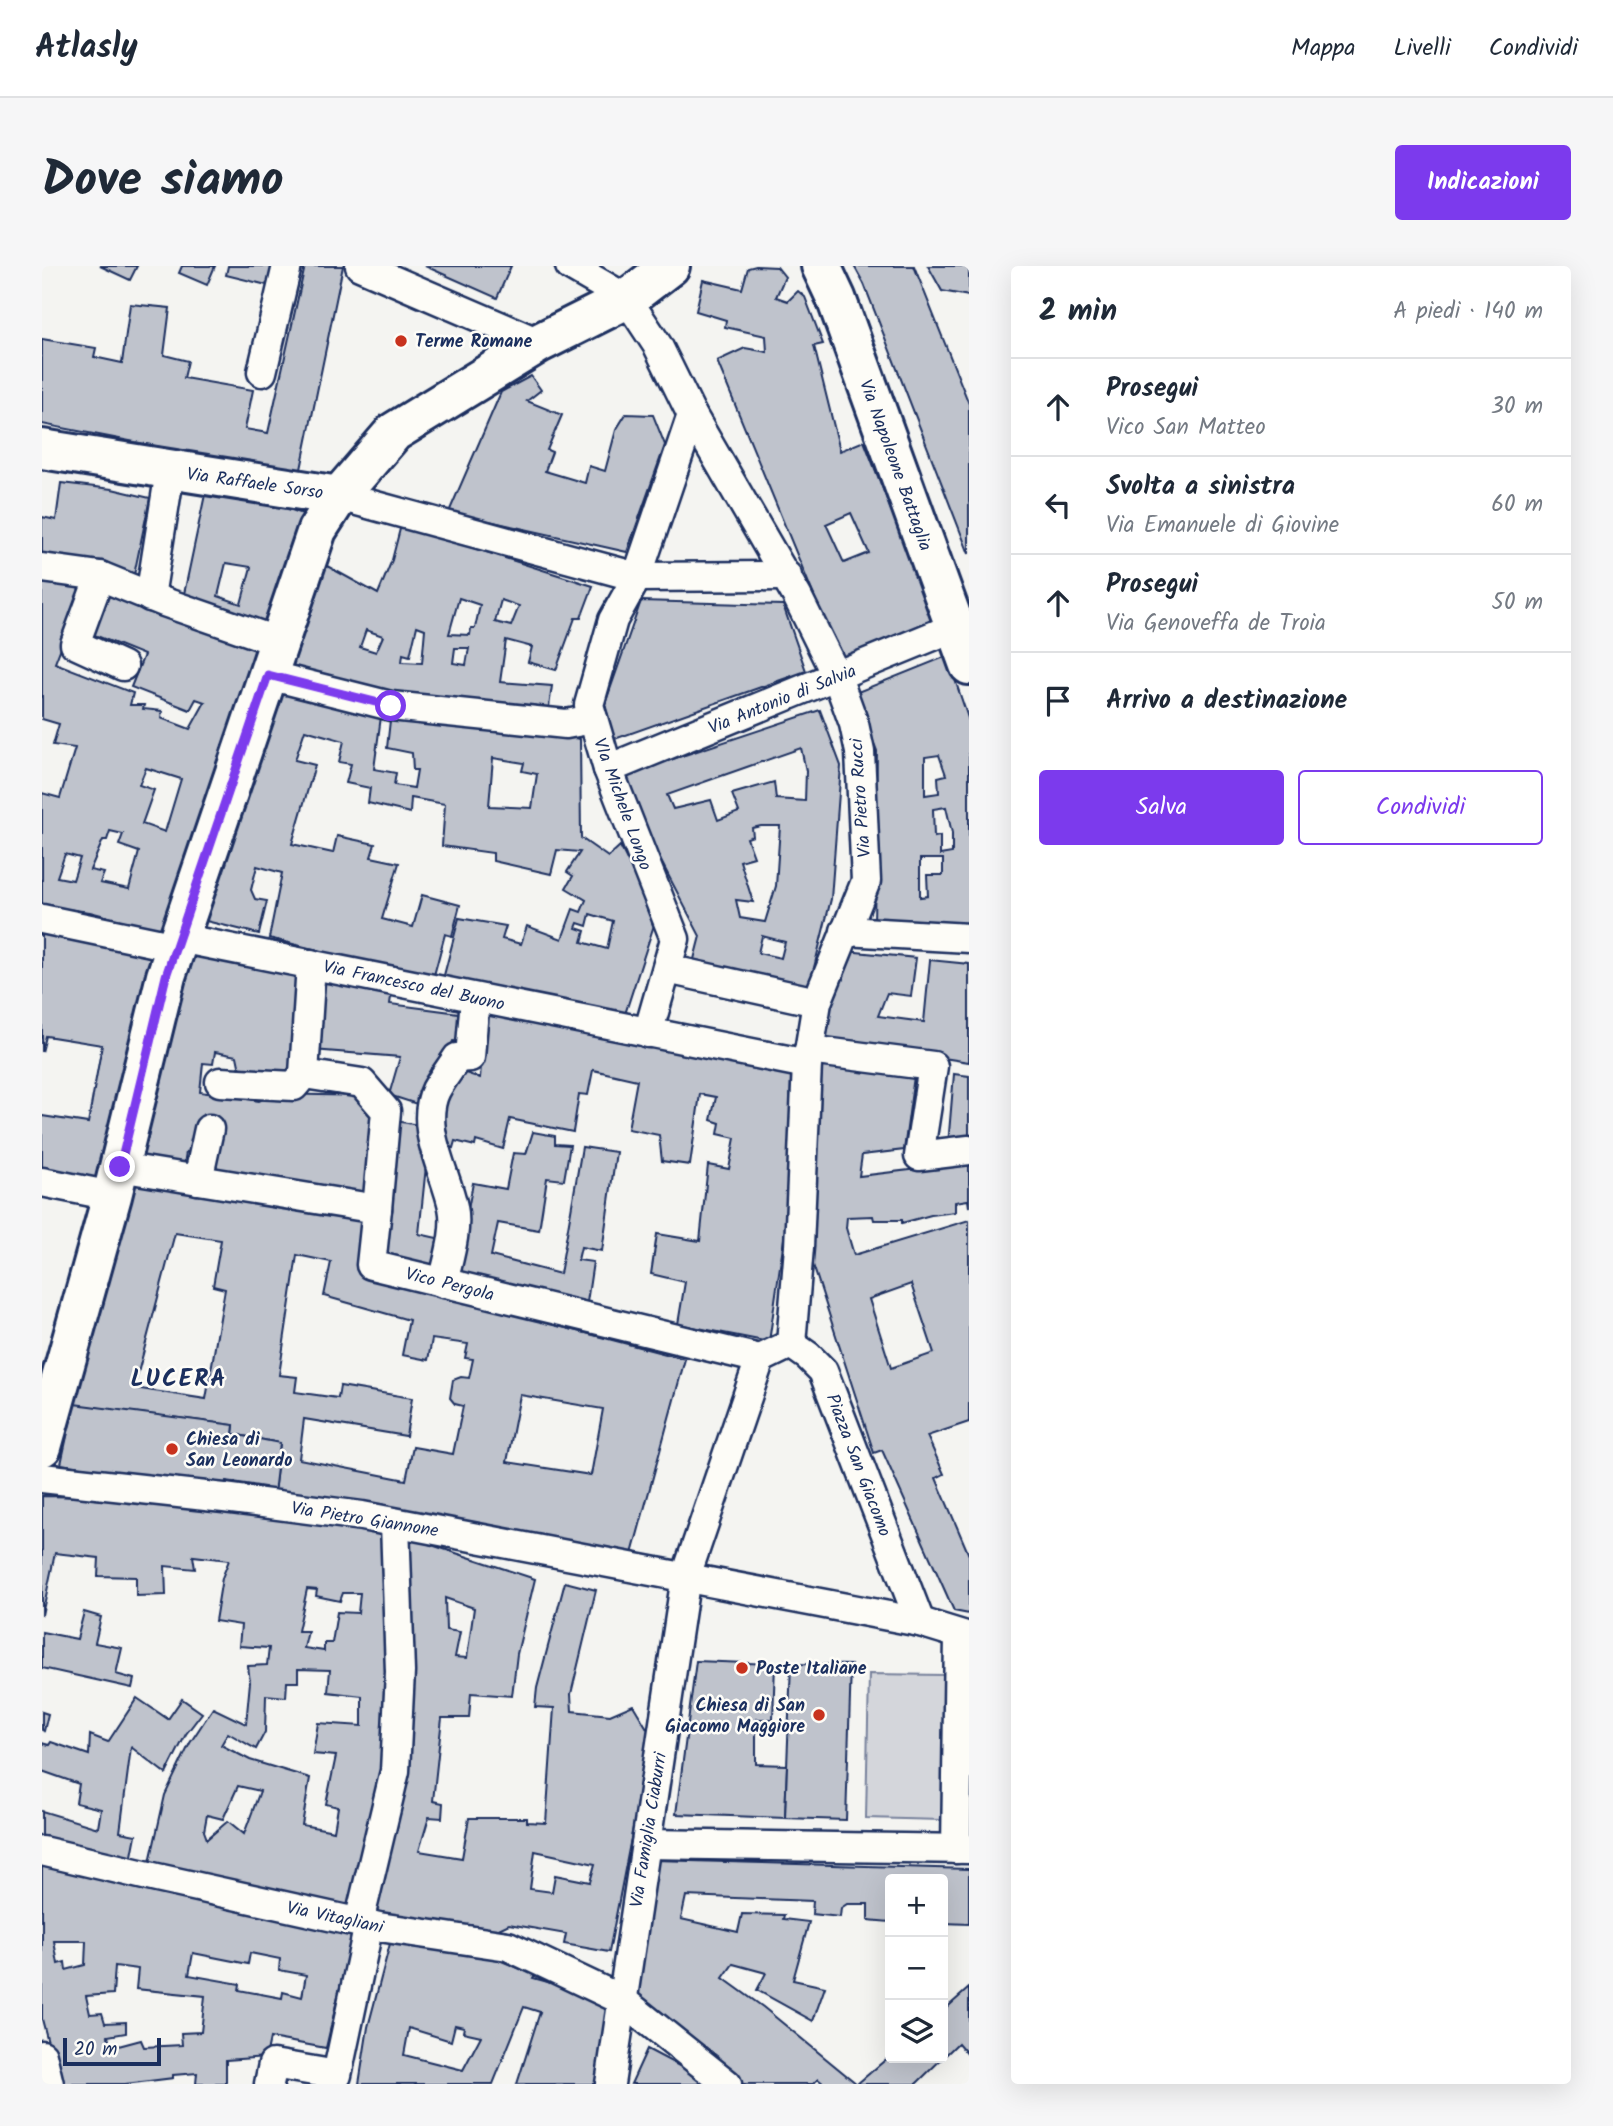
<!DOCTYPE html>
<html lang="it">
<head>
<meta charset="utf-8">
<style>
	:root { --surface:#fff; --page:#f6f6f7; --text:#1f2937; --muted:#747a83; --line:#e0e1e3; --accent:#7c3aed }
	body { margin:0; font-family:Kalam,sans-serif; background:var(--page); color:var(--text) }
	.controls { position:absolute; right:21px; bottom:21px; display:grid; overflow:hidden; border-radius:7px; box-shadow:0 7px 28px #0002 }
	.controls button { width:63px; height:63px; display:grid; place-items:center; padding:0; border:0; border-bottom:2px solid var(--line); background:var(--surface); color:var(--text); font:35px sans-serif }
	.scale { position:absolute; left:21px; bottom:18px; width:98px; box-sizing:border-box; padding-left:7px; border:4px solid #1b2f5e; border-top:0; font-size:19px; line-height:24px; white-space:nowrap; color:#1b2f5e; -webkit-text-stroke:5px #fdfcf7; paint-order:stroke }
	.stop { position:absolute; width:21px; height:21px; margin:-16px; border:5px solid #7c3aed; border-radius:50%; background:#fff }
	.stop.end { background:#7c3aed; border-color:#fff; box-shadow:0 2px 7px #0008 }
	.list { margin:0; padding:0; list-style:none }
	h2 { display:flex; justify-content:space-between; align-items:center; height:91px; margin:0; padding:0 28px; font-size:30px }
	h2 small { font-size:23px; font-weight:400; color:var(--muted) }
	.list li { display:grid; grid-template-columns:46px 1fr auto; gap:21px; align-items:center; box-sizing:border-box; height:98px; padding:0 28px; border-top:2px solid var(--line) }
	.list b { display:block; font-size:26px; white-space:nowrap }
	.list p { margin:0; font-size:23px; white-space:nowrap; color:var(--muted) }
	.list em { font-size:23px; font-style:normal; color:var(--muted) }
	.actions { display:flex; gap:14px; padding:21px 28px }
	.actions a { flex:1; padding:16px 0; border:2px solid var(--accent); border-radius:7px; text-align:center; font-size:24px; color:var(--accent) }
	.actions .main { background:var(--accent); color:#fff }
	.icon { flex:none; width:38px; height:38px; fill:none; stroke:currentColor; stroke-width:2; stroke-linecap:round; stroke-linejoin:round }
	.map { position:relative; flex:none; width:927px; height:1818px; overflow:hidden; border-radius:7px }
	header { display:flex; align-items:center; gap:42px; box-sizing:border-box; height:98px; padding:0 35px; background:var(--surface); border-bottom:2px solid var(--line) }
	header strong { font-size:33px }
	nav { display:flex; gap:38px; margin-inline-start:auto; font-size:24px }
	.intro { display:flex; align-items:center; justify-content:space-between; box-sizing:border-box; height:168px; padding:0 42px }
	h1 { margin:0; font-size:49px }
	.button { padding:18px 32px; border-radius:7px; background:var(--accent); color:#fff; font-size:24px; font-weight:700 }
	main { display:flex; gap:42px; padding:0 42px }
	aside { flex:1; background:var(--surface); border-radius:7px; box-shadow:0 7px 28px #0002 }
	.map>svg:first-child { display:block }
	.green { fill:#d4d6db; stroke:#78829c; stroke-width:2 }
	.building { fill:#bfc3cc; stroke:#1b2f5e; stroke-width:2; fill-rule:evenodd }
	.lines { fill:none; stroke-linecap:round; stroke-linejoin:round }
	.street-casing { stroke:#1b2f5e; stroke-width:33 }
	.secondary-casing { stroke:#1b2f5e; stroke-width:44 }
	.street { stroke:#fdfcf7; stroke-width:28 }
	.secondary { stroke:#fdfcf7; stroke-width:38 }
	.route { stroke:#7c3aed; stroke-width:9 }
	.poi-dot { fill:#c8321e; stroke:#fdfcf7; stroke-width:2.5 }
	.labels { text-anchor:middle; stroke-width:5; stroke-linejoin:round; paint-order:stroke }
	.poi-label { font-size:18px; font-weight:bold; fill:#1b2f5e; stroke:#fdfcf7; text-anchor:start }
	.street-label { font-size:18px; fill:#1b2f5e; stroke:#fdfcf7 }
	.district-label { font-size:24px; font-weight:bold; letter-spacing:2px; fill:#1b2f5e; stroke:#fdfcf7 }
</style>
</head>
<body>
<header>
<strong>Atlasly</strong>
<nav><a>Mappa</a><a>Livelli</a><a>Condividi</a></nav>
</header>
<div class="intro"><h1>Dove siamo</h1><a class="button">Indicazioni</a></div>
<main>
<div class="map">
<svg width="927" height="1818" viewBox="0 0 927 1818">
	<rect width="100%" height="100%" fill="#f4f4f1"/>
	<filter id="ink" filterUnits="userSpaceOnUse"><feTurbulence type="fractalNoise" baseFrequency=".0143" numOctaves="2"/><feDisplacementMap in="SourceGraphic" scale="14" xChannelSelector="R" yChannelSelector="G"/><feConvolveMatrix kernelMatrix="1 2 1 2 8 2 1 2 1" color-interpolation-filters="sRGB"/></filter>
	<g filter="url(#ink)">
		<!-- green -->
		<polygon class="green" points="827,1408 903,1409 900,1554 824,1552"/>
		<!-- building -->
		<g class="building">
			<polygon points="58,0 95,0 88,14"/>
			<polygon points="140,0 173,0 165,19 137,7"/>
			<polygon points="186,0 233,0 229,20 184,9"/>
			<polygon points="263,0 301,0 258,208 0,158 0,73 54,82 52,91 80,97 88,38 128,42 122,89 146,95 142,112 211,124 203,163 226,167"/>
			<polygon points="383,0 469,0 455,32"/>
			<path d="M714,0L735,1L743,11L734,31L746,35L756,25L763,31L781,78L772,80L798,185L822,175L893,356L798,393L675,95L703,82L725,86L724,70L683,61L684,54L654,45L661,14L700,23L706,2ZM809,247L827,287L802,297L784,258Z"/>
			<polygon points="812,0 872,0 927,138 927,288 822,18"/>
			<polygon points="886,0 927,0 927,30 900,25"/>
			<polygon points="489,110 499,124 485,135 520,149 505,184 510,186 503,205 543,217 547,200 563,205 574,164 584,148 611,149 623,179 585,286 407,246 459,126"/>
			<polygon points="19,217 70,223 108,232 92,309 0,290 0,251 14,254"/>
			<path d="M165,219L200,227L264,249L228,367L142,328ZM184,297L209,301L199,338L176,330Z"/>
			<path d="M359,259L551,320L539,352H533L514,404L486,396L490,381L464,374L458,416L510,420L506,448L300,423L233,404L276,295L336,328L350,294ZM417,332L438,339L433,362H429L428,369L407,368ZM459,334L477,340L469,360L453,356ZM375,360L383,363L380,397L360,396L361,388L368,390ZM324,364L341,370L334,386L318,381ZM413,382H427L424,399L411,397Z"/>
			<path d="M0,309L45,314L13,397L91,427L88,439H102L101,443L120,445L119,452L148,463L163,436L154,433L148,444L89,421L102,389L45,366L59,326L222,380L128,667L48,646L0,640V527L18,532L33,482L11,479L17,458L0,453ZM104,502L139,513L123,566L100,558L112,524L97,519ZM68,565L81,568L77,579L97,586L87,623L58,617L62,607L48,604L61,574H65ZM23,588L38,592L31,614L15,611Z"/>
			<polygon points="599,335 741,339 764,405 570,474 563,438"/>
			<path d="M905,390L927,455V661L832,658L835,485L813,427ZM897,489L904,509L896,511L897,527L883,529V491ZM904,541L910,567V587L898,589V570L892,571L891,543ZM878,593H901V609H885L886,630L878,631Z"/>
			<path d="M229,414L340,443L332,503L354,507L352,519L372,522L375,504H371L370,487L345,482L349,445L417,452L538,473L539,572L566,591L578,580L612,648L613,656L583,748L400,717L417,652L464,660L460,673L479,678L485,660L520,673L531,643L539,646L544,634L524,622L531,610L525,606L538,586L515,584L509,608L451,595V587L400,580L403,538L369,532L368,547L326,537L328,522L304,517L309,498L297,496L302,475L263,464L253,494L273,499L250,578L291,587L295,570L333,578L329,591L357,597L340,653L371,661L380,629L418,639L410,670L403,668L391,713L227,672L240,607L215,600L209,624L213,633L225,635L217,668L160,654ZM451,492L482,497L480,505L495,508L490,542L447,540ZM548,648L571,655L565,683L540,676L543,665L534,662L536,657L545,660Z"/>
			<path d="M778,444L799,500L789,633L764,734L649,705L658,670L596,551L580,510ZM759,482L764,505L763,535L734,533L732,516L690,528L697,546L676,554L669,534L631,543L625,529ZM719,560H738L734,620L723,656L698,652L694,634L711,636L698,595L712,591L705,572L711,570L710,562ZM720,670L743,676L739,692L716,687Z"/>
			<polygon points="0,666 108,691 68,924 0,910 0,850 46,857 60,779 4,770 0,786"/>
			<path d="M804,685L874,692L869,730L845,727L836,750L882,756L888,694L927,698V796L819,779L873,803L862,884L820,889L817,910L927,897V941L926,934L913,936V946L889,949L860,957V954H832L831,950L805,951L804,962L812,989L927,954V1156L885,1170L902,1208L894,1212L927,1289V1348L912,1345L840,1184L832,1187L763,974L783,741ZM869,1018L892,1087L849,1102L827,1033Z"/>
			<polygon points="144,687 260,707 249,813 199,809 195,790 173,786 171,798 161,797 158,826 217,835 232,828 323,830 339,857 330,937 166,908 156,888 144,886 141,905 94,895"/>
			<polygon points="280,711 350,724 348,738 424,748 427,776 411,775 399,806 389,802 381,840 347,829 358,791 271,784"/>
			<polygon points="444,742 749,807 746,945 727,1076 636,1058 643,1016 609,1008 615,968 658,975 666,899 687,903 693,872 676,868 678,857 669,854 674,831 658,828 648,899 620,895 617,869 586,863 595,814 551,804 546,829 537,828 531,866 468,853 461,883 434,875 433,880 413,875 411,882 393,879 411,803 438,812"/>
			<polygon points="912,808 927,810 927,876 906,879"/>
			<polygon points="354,855 388,861 377,968 404,974 398,1008 339,989"/>
			<polygon points="491,866 513,870 513,878 528,879 522,914 505,912 497,964 456,957 449,990 518,1008 540,881 574,886 560,985 539,981 536,994 551,996 544,1043 413,1011 431,917 464,923 471,887 484,888"/>
			<path d="M90,913L326,954L317,1008L643,1093L590,1288L232,1227L238,1177L191,1168L192,1159L27,1138ZM133,967L179,974L171,1020L183,1023L164,1133L92,1122ZM255,989L289,996L282,1030L367,1054L360,1089L386,1094L390,1073L426,1078L423,1092L431,1093L427,1112L419,1111L411,1114L408,1132L413,1138L421,1140L411,1188L371,1181L364,1214L257,1193L262,1153L364,1170L370,1132L298,1120L296,1132L253,1126L255,1111L237,1109ZM478,1129L561,1143L549,1209L465,1196Z"/>
			<polygon points="32,1138 192,1159 191,1168 238,1177 232,1227 222,1225 223,1221 184,1215 183,1223 19,1198"/>
			<path d="M0,1230L146,1233L252,1256L345,1265L340,1313H347L345,1499L315,1641L246,1626L190,1620L106,1605L123,1529L148,1477L171,1442L204,1458L208,1416L206,1400L225,1399L227,1382L197,1380L199,1359L173,1355L180,1312L187,1294L151,1290L153,1303L123,1300L124,1329L94,1330V1311L56,1310L57,1292L13,1287L0,1349ZM265,1323L275,1324L274,1330L298,1335L301,1327H318L316,1347L295,1346L290,1377H282V1385L262,1382L266,1365H256ZM256,1403L288,1404L286,1426L320,1430V1460L276,1457L271,1488L294,1490L284,1538L296,1541L292,1565L260,1559L268,1512L208,1494L179,1479L186,1467L214,1483L223,1466L224,1429L244,1431L245,1416H256ZM196,1520L218,1525L202,1568L186,1555L165,1573L162,1565L165,1549L181,1553Z"/>
			<path d="M362,1270L493,1313L475,1388L470,1430L429,1427L427,1452H400L391,1535L401,1537L400,1552L387,1551L377,1585L420,1592L427,1552H485V1556L504,1557L512,1442L493,1441L495,1422L523,1316L554,1324L529,1428L530,1445L568,1449L591,1439L609,1469L567,1686L522,1678L524,1668L467,1658L444,1669L327,1646ZM403,1332L432,1342L425,1392L413,1391L418,1366L404,1364ZM493,1585L553,1598L548,1616L513,1609L510,1626L488,1623Z"/>
			<polygon points="42,1346 59,1351 53,1377 80,1382 74,1408 92,1413 90,1422 0,1402 0,1366 35,1373"/>
			<polygon points="654,1395 733,1398 731,1453 714,1453 714,1498 745,1499 743,1552 634,1548"/>
			<polygon points="749,1398 809,1399 804,1554 743,1552"/>
			<polygon points="95,1432 126,1453 140,1433 160,1447 144,1468 124,1508 89,1481 78,1566 94,1569 88,1600 0,1580 0,1545 56,1562 59,1543 34,1537 37,1518 0,1505 0,1477 7,1479 9,1476 47,1489 48,1469 66,1476"/>
			<polygon points="0,1446 6,1448 2,1465 0,1464"/>
			<path d="M0,1594L311,1665L284,1782L228,1772L224,1791L184,1794V1818H154L155,1807L131,1809V1812L83,1818H17L0,1753ZM12,1675H44L43,1699L24,1704L23,1696L16,1698ZM151,1687L206,1698L208,1687L238,1693L237,1704L264,1709L260,1731L241,1726L240,1732L197,1724L198,1718L147,1709ZM73,1700L96,1703L94,1723L163,1730L159,1766L139,1767L140,1779L102,1781L99,1774L69,1782L66,1770L84,1767V1756L63,1757L60,1747L48,1748L44,1730L71,1728Z"/>
			<polygon points="612,1594 927,1603 927,1658 901,1657 901,1613 848,1613 848,1656 826,1654 826,1638 805,1638 799,1642 798,1651 770,1648 771,1635 644,1630 639,1653 696,1666 700,1648 742,1649 741,1653 767,1656 751,1714 783,1721 771,1755 715,1724 724,1707 691,1698 681,1712 721,1741 815,1818 782,1818 776,1813 771,1818 696,1818 588,1735"/>
			<path d="M350,1670L445,1689L493,1709L491,1712L567,1733L553,1818H475L498,1746L482,1741L451,1818H317L326,1761ZM413,1759L422,1761L421,1766L439,1770L421,1804L362,1789L367,1762L409,1775Z"/>
			<polygon points="927,1722 927,1790 916,1777 874,1818 815,1818 848,1790 848,1792 901,1792 901,1745"/>
			<polygon points="605,1783 645,1804 663,1818 589,1818"/>
		</g>
		<g class="lines">
			<defs>
				<g id="street">
					<polyline points="318,0 497,77"/>
					<polyline points="528,0 585,33 616,80 650,149 755,330 795,411 812,458 818,486 824,615 775,736 765,798 757,981 749,1078"/>
					<polyline points="220,106 245,0"/>
					<polyline points="297,230 595,311 745,310"/>
					<polyline points="0,302 58,310 122,336 237,376"/>
					<polyline points="58,310 33,378 81,400"/>
					<polyline points="108,331 128,205"/>
					<polyline points="226,409 349,440 524,458 551,453"/>
					<polyline points="566,503 913,361"/>
					<polyline points="0,653 134,681"/>
					<polyline points="803,665 927,672"/>
					<polyline points="137,672 765,798"/>
					<polyline points="269,698 262,808 320,817 344,845 335,943"/>
					<polyline points="625,703 775,736"/>
					<polyline points="606,767 633,673 566,503 547,439 571,354 595,311 650,149"/>
					<polyline points="767,784 891,800 877,890 927,884"/>
					<polyline points="178,816 252,820 262,808"/>
					<polyline points="77,901 335,943 329,999 718,1093"/>
					<polyline points="156,914 167,863"/>
					<polyline points="0,916 70,930"/>
					<path d="M401,1017C406,994 416,964 411,941C404,906 376,861 394,824C400,813 408,803 415,792L428,791L433,732"/>
					<polyline points="749,1078 766,1090 781,1105 878,1356"/>
					<polyline points="0,1212 182,1232 320,1250 878,1356 927,1371"/>
					<polyline points="604,1578 927,1583"/>
					<polyline points="914,1583 917,1369"/>
					<polyline points="0,1585 115,1612 337,1661 466,1680 580,1734 685,1818"/>
					<polyline points="317,1656 353,1505 358,1406 353,1257"/>
					<polyline points="0,1789 7,1818"/>
					<polyline points="227,1818 231,1798 295,1809 327,1658"/>
					<polyline points="568,1818 644,1310 718,1093 749,1078"/>
				</g>
				<g id="secondary">
					<polyline points="779,0 794,32 927,399"/>
					<polyline points="0,183 297,230"/>
					<polyline points="0,1181 70,930 124,710 275,264 297,230 352,166 497,77 585,33 628,0"/>
				</g>
			</defs>
			<!-- street casing -->
			<use href="#street" class="street-casing"/>
			<!-- secondary casing -->
			<use href="#secondary" class="secondary-casing"/>
			<!-- street -->
			<use href="#street" class="street"/>
			<!-- secondary -->
			<use href="#secondary" class="secondary"/>
		</g>
	</g>
	<g class="lines" filter="url(#ink)">
		<!-- route -->
		<polyline class="route" points="78,901 124,710 226,409 349,440"/>
	</g>
	<!-- markers -->
	<g class="poi-dot">
		<circle cx="359" cy="75" r="7"/>
		<circle cx="130" cy="1183" r="7"/>
		<circle cx="700" cy="1402" r="7"/>
		<circle cx="777" cy="1449" r="7"/>
	</g>
	<g class="labels">
		<!-- poi labels -->
		<g class="poi-label">
			<text x="373" y="81">Terme Romane</text>
			<text x="144" y="1179">Chiesa di<tspan x="144" dy="21">San Leonardo</tspan></text>
			<text x="714" y="1408">Poste Italiane</text>
			<text x="763" y="1445" text-anchor="end">Chiesa di San<tspan x="763" dy="21">Giacomo Maggiore</tspan></text>
		</g>
		<!-- street labels -->
		<g class="street-label">
			<text transform="translate(854 199) rotate(70)" y="6">Via Napoleone Battaglia</text>
			<text transform="translate(213 217) rotate(8)" y="6">Via Raffaele Sorso</text>
			<text transform="translate(740 433) rotate(-22)" y="6">Via Antonio di Salvia</text>
			<text transform="translate(818 532) rotate(-94)" y="6">Via Pietro Rucci</text>
			<text transform="translate(581 538) rotate(70)" y="6">VIa Michele Longo</text>
			<text transform="translate(372 719) rotate(12)" y="6">Via Francesco del Buono</text>
			<text transform="translate(408 1018) rotate(14)" y="6">Vico Pergola</text>
			<text transform="translate(817 1199) rotate(69)" y="6">Piazza San Giacomo</text>
			<text transform="translate(323 1253) rotate(9)" y="6">Via Pietro Giannone</text>
			<text transform="translate(606 1564) rotate(-81)" y="6">Via Famiglia Ciaburri</text>
			<text transform="translate(293 1651) rotate(12)" y="6">Via Vitagliani</text>
		</g>
		<!-- district labels -->
		<g class="district-label">
			<text x="137" y="1120">LUCERA</text>
		</g>
	</g>
</svg>
<div class="controls">
<button>+</button>
<button>−</button>
<button><svg class="icon" aria-label="layers" viewBox="0 0 24 24"><path d="M12 4l9 5-9 5-9-5zM3 14l9 5 9-5"/></svg></button>
</div>
<div class="scale">20 m</div>
<div class="stop" style="left:349px;top:440px"></div>
<div class="stop end" style="left:78px;top:901px"></div>
</div>
<aside>
<h2>2 min<small>A piedi · 140 m</small></h2>
<ul class="list">
<li><svg class="icon" aria-label="ahead" viewBox="0 0 24 24"><path d="M12 20V5M6 11l6-6 6 6"/></svg><div><b>Prosegui</b><p>Vico San Matteo</p></div><em>30 m</em></li>
<li><svg class="icon" aria-label="left" viewBox="0 0 24 24"><path d="M17 20v-9H6M10 6l-5 5 5 5"/></svg><div><b>Svolta a sinistra</b><p>Via Emanuele di Giovine</p></div><em>60 m</em></li>
<li><svg class="icon" aria-label="ahead" viewBox="0 0 24 24"><path d="M12 20V5M6 11l6-6 6 6"/></svg><div><b>Prosegui</b><p>Via Genoveffa de Troia</p></div><em>50 m</em></li>
<li><svg class="icon" aria-label="arrive" viewBox="0 0 24 24"><path d="M6 21V4h12l-3 4 3 4H6"/></svg><div><b>Arrivo a destinazione</b></div></li>
</ul>
<div class="actions"><a class="main">Salva</a><a>Condividi</a></div>
</aside>
</main>
</body>
</html>
